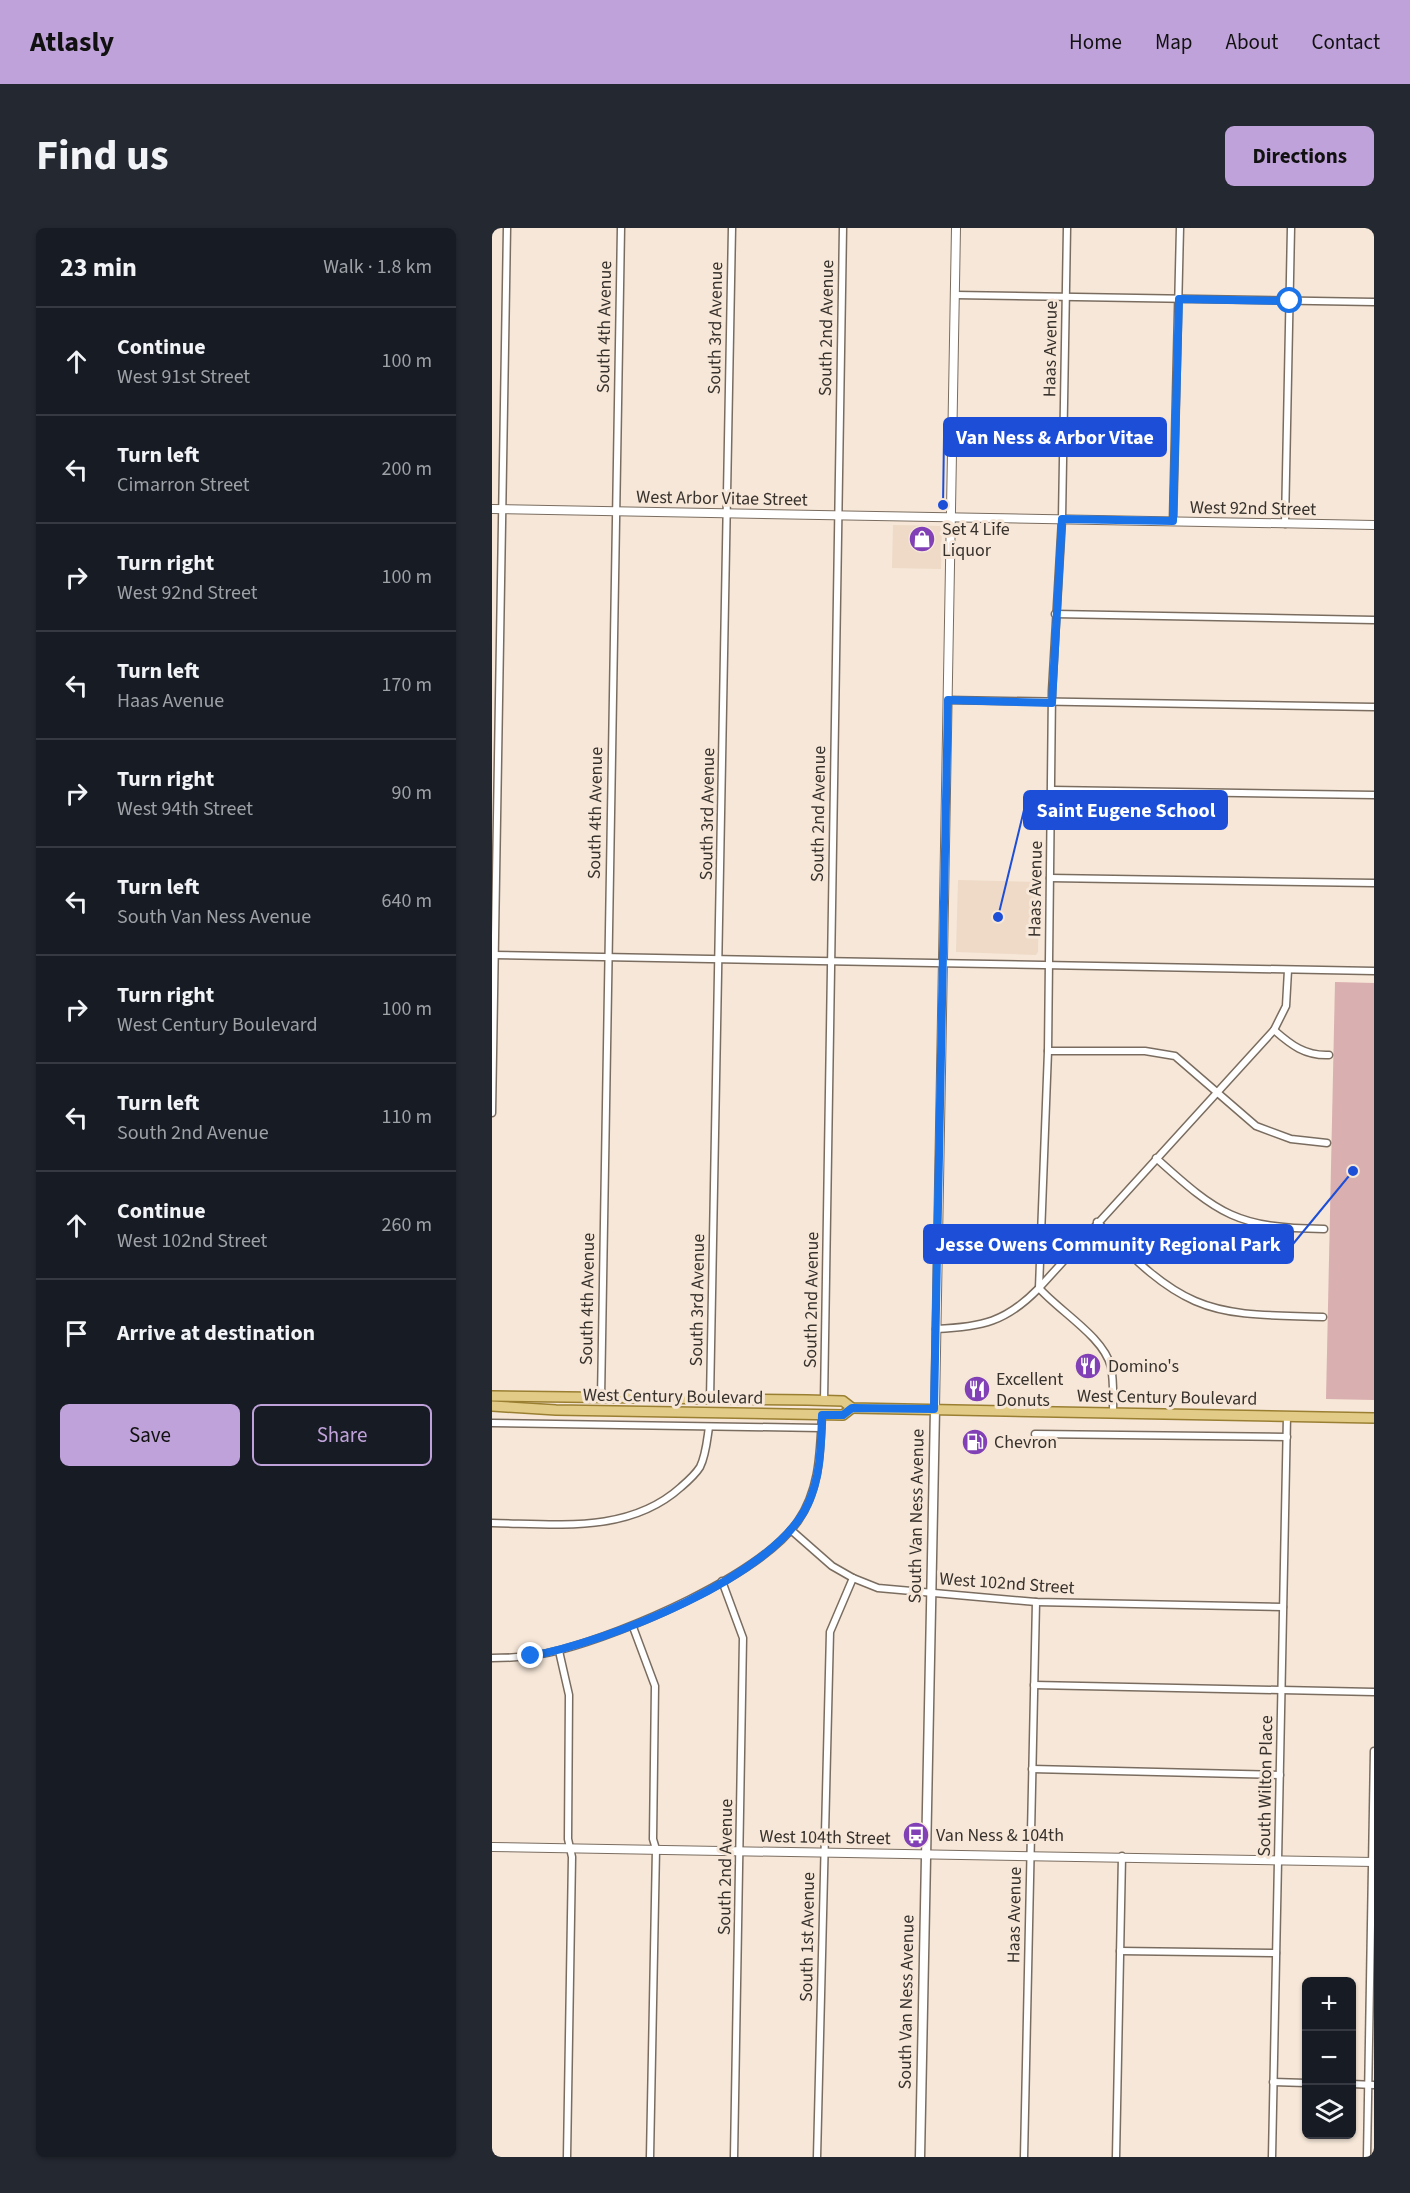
<!DOCTYPE html>
<html lang="en">
<head>
<meta charset="utf-8">
<style>
	:root { --surface:#171b24; --page:#242831; --text:#f1f3f6; --muted:#9ea1a6; --line:#363941; --accent:#bfa2d9 }
	body { margin:0; font-family:"Source Sans 3",sans-serif; background:var(--page); color:var(--text) }
	.controls { position:absolute; right:18px; bottom:18px; display:grid; overflow:hidden; border-radius:9px; box-shadow:0 2px 4px #0004 }
	.controls button { width:54px; height:54px; display:grid; place-items:center; padding:0; border:0; border-bottom:2px solid var(--line); background:var(--surface); color:var(--text); font:30px sans-serif }
	.stop { position:absolute; width:18px; height:18px; margin:-14px; border:4px solid #1a73e8; border-radius:50%; background:#fff }
	.stop.end { background:#1a73e8; border-color:#fff; box-shadow:0 2px 6px #0008 }
	.list { margin:0; padding:0; list-style:none }
	h2 { display:flex; justify-content:space-between; align-items:center; height:78px; margin:0; padding:0 24px; font-size:26px }
	h2 small { font-size:20px; font-weight:400; color:var(--muted) }
	.list li { display:grid; grid-template-columns:39px 1fr auto; gap:18px; align-items:center; box-sizing:border-box; height:108px; padding:0 24px; border-top:2px solid var(--line) }
	.list b { display:block; font-size:22px; white-space:nowrap }
	.list p { margin:0; font-size:20px; white-space:nowrap; color:var(--muted) }
	.list em { font-size:20px; font-style:normal; color:var(--muted) }
	.actions { display:flex; gap:12px; padding:18px 24px }
	.actions a { flex:1; padding:14px 0; border:2px solid var(--accent); border-radius:9px; text-align:center; font-size:21px; color:var(--accent) }
	.actions .main { background:var(--accent); color:#111 }
	.icon { flex:none; width:33px; height:33px; fill:none; stroke:currentColor; stroke-width:2; stroke-linecap:round; stroke-linejoin:round }
	.map { position:relative; flex:none; width:882px; height:1929px; overflow:hidden; border-radius:9px }
	header { display:flex; align-items:center; gap:36px; box-sizing:border-box; height:84px; padding:0 30px; background:var(--accent); color:#111 }
	header strong { font-size:28px }
	nav { display:flex; gap:33px; margin-inline-start:auto; font-size:21px }
	.intro { display:flex; align-items:center; justify-content:space-between; box-sizing:border-box; height:144px; padding:0 36px }
	h1 { margin:0; font-size:42px }
	.button { padding:15px 27px; border-radius:9px; background:var(--accent); color:#111; font-size:21px; font-weight:700 }
	main { display:flex; gap:36px; padding:0 36px }
	aside { flex:1; background:var(--surface); border-radius:9px; box-shadow:0 2px 4px #0004 }
	.map>svg:first-child { display:block }
	.built { fill:#eedac6 }
	.green { fill:#d9afaf }
	.lines { fill:none; stroke-linecap:round; stroke-linejoin:round }
	.minor-casing { stroke:#7a6d60; stroke-width:9 }
	.tertiary-casing { stroke:#7a6d60; stroke-width:10 }
	.secondary-casing { stroke:#7a6d60; stroke-width:11 }
	.primary-casing { stroke:#9a7f32; stroke-width:12 }
	.minor { stroke:#fff; stroke-width:6 }
	.tertiary { stroke:#fff; stroke-width:8 }
	.secondary { stroke:#fff; stroke-width:8 }
	.primary { stroke:#e2cb86; stroke-width:9 }
	.route { stroke:#1a73e8; stroke-width:8 }
	.labels { text-anchor:middle; stroke-width:6; stroke-linejoin:round; paint-order:stroke }
	.street-label { font-size:18px; fill:#38322d; stroke:#f6e7d8 }
	.poi-label { font-size:18px; fill:#38322d; stroke:#f6e7d8; text-anchor:start }
	.leader { fill:none; stroke:#1d4ed8; stroke-width:2 }
	.callout-dot { fill:#1d4ed8; stroke:#f6e7d8; stroke-width:2 }
	.callout { fill:#1d4ed8; stroke:#1d4ed8; stroke-width:2 }
	.callout-label { font-size:20px; text-anchor:middle; font-weight:bold; fill:#fff }
</style>
</head>
<body>
<header>
<strong>Atlasly</strong>
<nav><a>Home</a><a>Map</a><a>About</a><a>Contact</a></nav>
</header>
<div class="intro"><h1>Find us</h1><a class="button">Directions</a></div>
<main>
<aside>
<h2>23 min<small>Walk · 1.8 km</small></h2>
<ul class="list">
<li><svg class="icon" aria-label="ahead" viewBox="0 0 24 24"><path d="M12 20V5M6 11l6-6 6 6"/></svg><div><b>Continue</b><p>West 91st Street</p></div><em>100 m</em></li>
<li><svg class="icon" aria-label="left" viewBox="0 0 24 24"><path d="M17 20v-9H6M10 6l-5 5 5 5"/></svg><div><b>Turn left</b><p>Cimarron Street</p></div><em>200 m</em></li>
<li><svg class="icon" aria-label="right" viewBox="0 0 24 24"><path d="M7 20v-9h11M14 6l5 5-5 5"/></svg><div><b>Turn right</b><p>West 92nd Street</p></div><em>100 m</em></li>
<li><svg class="icon" aria-label="left" viewBox="0 0 24 24"><path d="M17 20v-9H6M10 6l-5 5 5 5"/></svg><div><b>Turn left</b><p>Haas Avenue</p></div><em>170 m</em></li>
<li><svg class="icon" aria-label="right" viewBox="0 0 24 24"><path d="M7 20v-9h11M14 6l5 5-5 5"/></svg><div><b>Turn right</b><p>West 94th Street</p></div><em>90 m</em></li>
<li><svg class="icon" aria-label="left" viewBox="0 0 24 24"><path d="M17 20v-9H6M10 6l-5 5 5 5"/></svg><div><b>Turn left</b><p>South Van Ness Avenue</p></div><em>640 m</em></li>
<li><svg class="icon" aria-label="right" viewBox="0 0 24 24"><path d="M7 20v-9h11M14 6l5 5-5 5"/></svg><div><b>Turn right</b><p>West Century Boulevard</p></div><em>100 m</em></li>
<li><svg class="icon" aria-label="left" viewBox="0 0 24 24"><path d="M17 20v-9H6M10 6l-5 5 5 5"/></svg><div><b>Turn left</b><p>South 2nd Avenue</p></div><em>110 m</em></li>
<li><svg class="icon" aria-label="ahead" viewBox="0 0 24 24"><path d="M12 20V5M6 11l6-6 6 6"/></svg><div><b>Continue</b><p>West 102nd Street</p></div><em>260 m</em></li>
<li><svg class="icon" aria-label="arrive" viewBox="0 0 24 24"><path d="M6 21V4h12l-3 4 3 4H6"/></svg><div><b>Arrive at destination</b></div></li>
</ul>
<div class="actions"><a class="main">Save</a><a>Share</a></div>
</aside>
<div class="map">
<svg width="882" height="1929" viewBox="0 0 882 1929">
	<rect width="100%" height="100%" fill="#f6e7d8"/>
	<!-- built -->
	<g class="built">
		<polygon points="401,297 450,298 449,341 400,340"/>
		<polygon points="466,652 547,654 546,724 544,727 464,724"/>
	</g>
	<!-- green -->
	<polygon class="green" points="843,754 882,755 882,1172 834,1171"/>
	<g class="lines">
		<defs>
			<g id="minor">
				<path d="M575,0L570,291L560,463L556,823L547,1060C567,1083 612,1109 619,1139C622,1153 621,1170 621,1185"/>
				<polyline points="463,67 882,74"/>
				<polyline points="681,293 688,0"/>
				<polyline points="793,296 799,0"/>
				<polyline points="563,386 882,392"/>
				<polyline points="456,472 882,479"/>
				<polyline points="560,562 882,567"/>
				<polyline points="558,650 882,655"/>
				<polyline points="1,727 882,743"/>
				<path d="M782,802C799,817 813,828 837,827"/>
				<polyline points="556,823 653,823 683,828 764,898 799,911 835,915"/>
				<polyline points="0,885 15,0"/>
				<path d="M664,930C727,987 745,1000 832,1001"/>
				<path d="M605,994C635,1023 664,1056 703,1073C742,1090 789,1087 831,1089"/>
				<path d="M444,1101C490,1099 514,1094 547,1060L782,802L794,778L796,742"/>
				<polyline points="109,1171 129,0"/>
				<polyline points="218,1172 240,0"/>
				<polyline points="332,1173 351,0"/>
				<polyline points="0,1195 329,1200"/>
				<polyline points="543,1206 795,1209"/>
				<path d="M0,1295C65,1296 137,1306 189,1259C196,1253 203,1247 208,1239C214,1227 215,1212 217,1199"/>
				<polyline points="299,1302 340,1338 361,1350 386,1360 544,1374 791,1379"/>
				<polyline points="230,1353 251,1410 242,1929"/>
				<polyline points="141,1399 163,1458 161,1611 164,1621 158,1929"/>
				<polyline points="67,1423 77,1467 76,1611 80,1629 75,1929"/>
				<path d="M0,1430C23,1430 46,1428 68,1422C133,1405 268,1348 306,1293C328,1261 328,1224 330,1187"/>
				<polyline points="542,1457 882,1464"/>
				<polyline points="540,1541 788,1547"/>
				<polyline points="628,1723 784,1725"/>
				<polyline points="781,1854 814,1855"/>
				<polyline points="860,1856 882,1857"/>
				<polyline points="325,1929 338,1404 361,1350"/>
				<polyline points="532,1929 544,1374"/>
				<polyline points="624,1929 630,1628"/>
				<polyline points="780,1929 795,1188"/>
				<polyline points="875,1929 882,1523"/>
			</g>
			<g id="tertiary">
				<polyline points="0,281 882,297"/>
				<polyline points="443,1181 464,0"/>
				<polyline points="0,1619 882,1634"/>
			</g>
			<polyline id="secondary" points="428,1929 443,1181"/>
			<g id="primary">
				<polyline points="0,1168 315,1172 351,1173 360,1180 882,1190"/>
				<polyline points="0,1178 64,1182 351,1187 360,1180"/>
			</g>
		</defs>
		<!-- minor casing -->
		<use href="#minor" class="minor-casing"/>
		<!-- tertiary casing -->
		<use href="#tertiary" class="tertiary-casing"/>
		<!-- secondary casing -->
		<use href="#secondary" class="secondary-casing"/>
		<!-- primary casing -->
		<use href="#primary" class="primary-casing"/>
		<!-- minor -->
		<use href="#minor" class="minor"/>
		<!-- tertiary -->
		<use href="#tertiary" class="tertiary"/>
		<!-- secondary -->
		<use href="#secondary" class="secondary"/>
		<!-- primary -->
		<use href="#primary" class="primary"/>
	</g>
	<g class="lines">
		<!-- route -->
		<path class="route" d="M39,1428C115,1414 282,1350 316,1276C329,1248 329,1217 330,1187H351L360,1180L442,1181L456,472L560,475L570,291L681,293L687,71L798,73"/>
	</g>
	<!-- icons -->
	<defs>
		<symbol id="shop-disc" viewBox="-11 -11 22 22"><circle r="9.5" fill="#8140b5" stroke="#f6e7d8"/><path d="M-5-2.5h2.3a2.7 3.5 0 0 1 5.4 0H5L5.5 6h-11ZM-1.5-2.5h3a1.5 2.3 0 0 0-3 0Z" fill="#fff"/></symbol>
		<symbol id="restaurant-disc" viewBox="-11 -11 22 22"><circle r="9.5" fill="#8140b5" stroke="#f6e7d8"/><path d="M-5-6h1v4h1v-4h1v4h1v-4h1v5L-1.5 .5V6h-2V.5L-5-1ZM5-6V6H3V1.5H1.5Q1.5-4 5-6Z" fill="#fff"/></symbol>
		<symbol id="fuel-disc" viewBox="-11 -11 22 22"><circle r="9.5" fill="#8140b5" stroke="#f6e7d8"/><path d="M-5.5-6h7V0h2V4h1.3V-2.5L3-4.5l.8-.8L6-3V5H2.5V1h-1V6h-7ZM-4.2-4.7v3.2H.2V-4.7Z" fill="#fff"/></symbol>
		<symbol id="bus-disc" viewBox="-11 -11 22 22"><circle r="9.5" fill="#8140b5" stroke="#f6e7d8"/><path d="M-5-6H5V4H4V6H2V4H-2V6H-4V4H-5ZM-3.5-4V0h7V-4ZM-3.5 1.2v1.5H-2V1.2ZM2 1.2v1.5H3.5V1.2Z" fill="#fff"/></symbol>
	</defs>
	<g fill-rule="evenodd">
		<use href="#shop-disc" x="415" y="296" width="30" height="30"/>
		<use href="#restaurant-disc" x="581" y="1123" width="30" height="30"/>
		<use href="#restaurant-disc" x="470" y="1146" width="30" height="30"/>
		<use href="#fuel-disc" x="468" y="1199" width="30" height="30"/>
		<use href="#bus-disc" x="409" y="1592" width="30" height="30"/>
	</g>
	<g class="labels">
		<!-- street labels -->
		<g class="street-label">
			<text transform="translate(112 99) rotate(-89)" y="6">South 4th Avenue</text>
			<text transform="translate(223 100) rotate(-89)" y="6">South 3rd Avenue</text>
			<text transform="translate(334 100) rotate(-89)" y="6">South 2nd Avenue</text>
			<text transform="translate(558 121) rotate(-89)" y="6">Haas Avenue</text>
			<text transform="translate(230 270) rotate(1)" y="6">West Arbor Vitae Street</text>
			<text transform="translate(761 280) rotate(1)" y="6">West 92nd Street</text>
			<text transform="translate(103 585) rotate(-89)" y="6">South 4th Avenue</text>
			<text transform="translate(215 586) rotate(-89)" y="6">South 3rd Avenue</text>
			<text transform="translate(326 586) rotate(-89)" y="6">South 2nd Avenue</text>
			<text transform="translate(543 661) rotate(-89)" y="6">Haas Avenue</text>
			<text transform="translate(95 1071) rotate(-89)" y="6">South 4th Avenue</text>
			<text transform="translate(205 1072) rotate(-89)" y="6">South 3rd Avenue</text>
			<text transform="translate(319 1072) rotate(-89)" y="6">South 2nd Avenue</text>
			<text transform="translate(181 1168) rotate(1)" y="6">West Century Boulevard</text>
			<text transform="translate(675 1169) rotate(1)" y="6">West Century Boulevard</text>
			<text transform="translate(424 1288) rotate(-89)" y="6">South Van Ness Avenue</text>
			<text transform="translate(515 1355) rotate(4)" y="6">West 102nd Street</text>
			<text transform="translate(773 1558) rotate(-89)" y="6">South Wilton Place</text>
			<text transform="translate(333 1609) rotate(1)" y="6">West 104th Street</text>
			<text transform="translate(233 1639) rotate(-89)" y="6">South 2nd Avenue</text>
			<text transform="translate(522 1687) rotate(-89)" y="6">Haas Avenue</text>
			<text transform="translate(315 1709) rotate(-89)" y="6">South 1st Avenue</text>
			<text transform="translate(414 1774) rotate(-89)" y="6">South Van Ness Avenue</text>
		</g>
		<!-- poi labels -->
		<g class="poi-label">
			<text x="450" y="307">Set 4 Life<tspan x="450" dy="21">Liquor</tspan></text>
			<text x="616" y="1144">Domino's</text>
			<text x="504" y="1157">Excellent<tspan x="504" dy="21">Donuts</tspan></text>
			<text x="502" y="1220">Chevron</text>
			<text x="444" y="1613">Van Ness &amp; 104th</text>
		</g>
	</g>
	<!-- callouts -->
	<path class="leader" d="M451 277L452 209M506 689L532 582M861 943L801 1016"/>
	<g class="callout-dot">
		<circle cx="451" cy="277" r="6"/>
		<circle cx="506" cy="689" r="6"/>
		<circle cx="861" cy="943" r="6"/>
	</g>
	<g class="callout">
		<rect x="452" y="190" width="222" height="38" rx="6"/>
		<rect x="532" y="563" width="203" height="38" rx="6"/>
		<rect x="432" y="997" width="369" height="38" rx="6"/>
	</g>
	<g class="callout-label">
		<text x="563" y="216">Van Ness &amp; Arbor Vitae</text>
		<text x="634" y="589">Saint Eugene School</text>
		<text x="616" y="1023">Jesse Owens Community Regional Park</text>
	</g>
</svg>
<div class="controls">
<button>+</button>
<button>−</button>
<button><svg class="icon" aria-label="layers" viewBox="0 0 24 24"><path d="M12 4l9 5-9 5-9-5zM3 14l9 5 9-5"/></svg></button>
</div>
<div class="stop" style="left:798px;top:73px"></div>
<div class="stop end" style="left:39px;top:1428px"></div>
</div>
</main>
</body>
</html>
